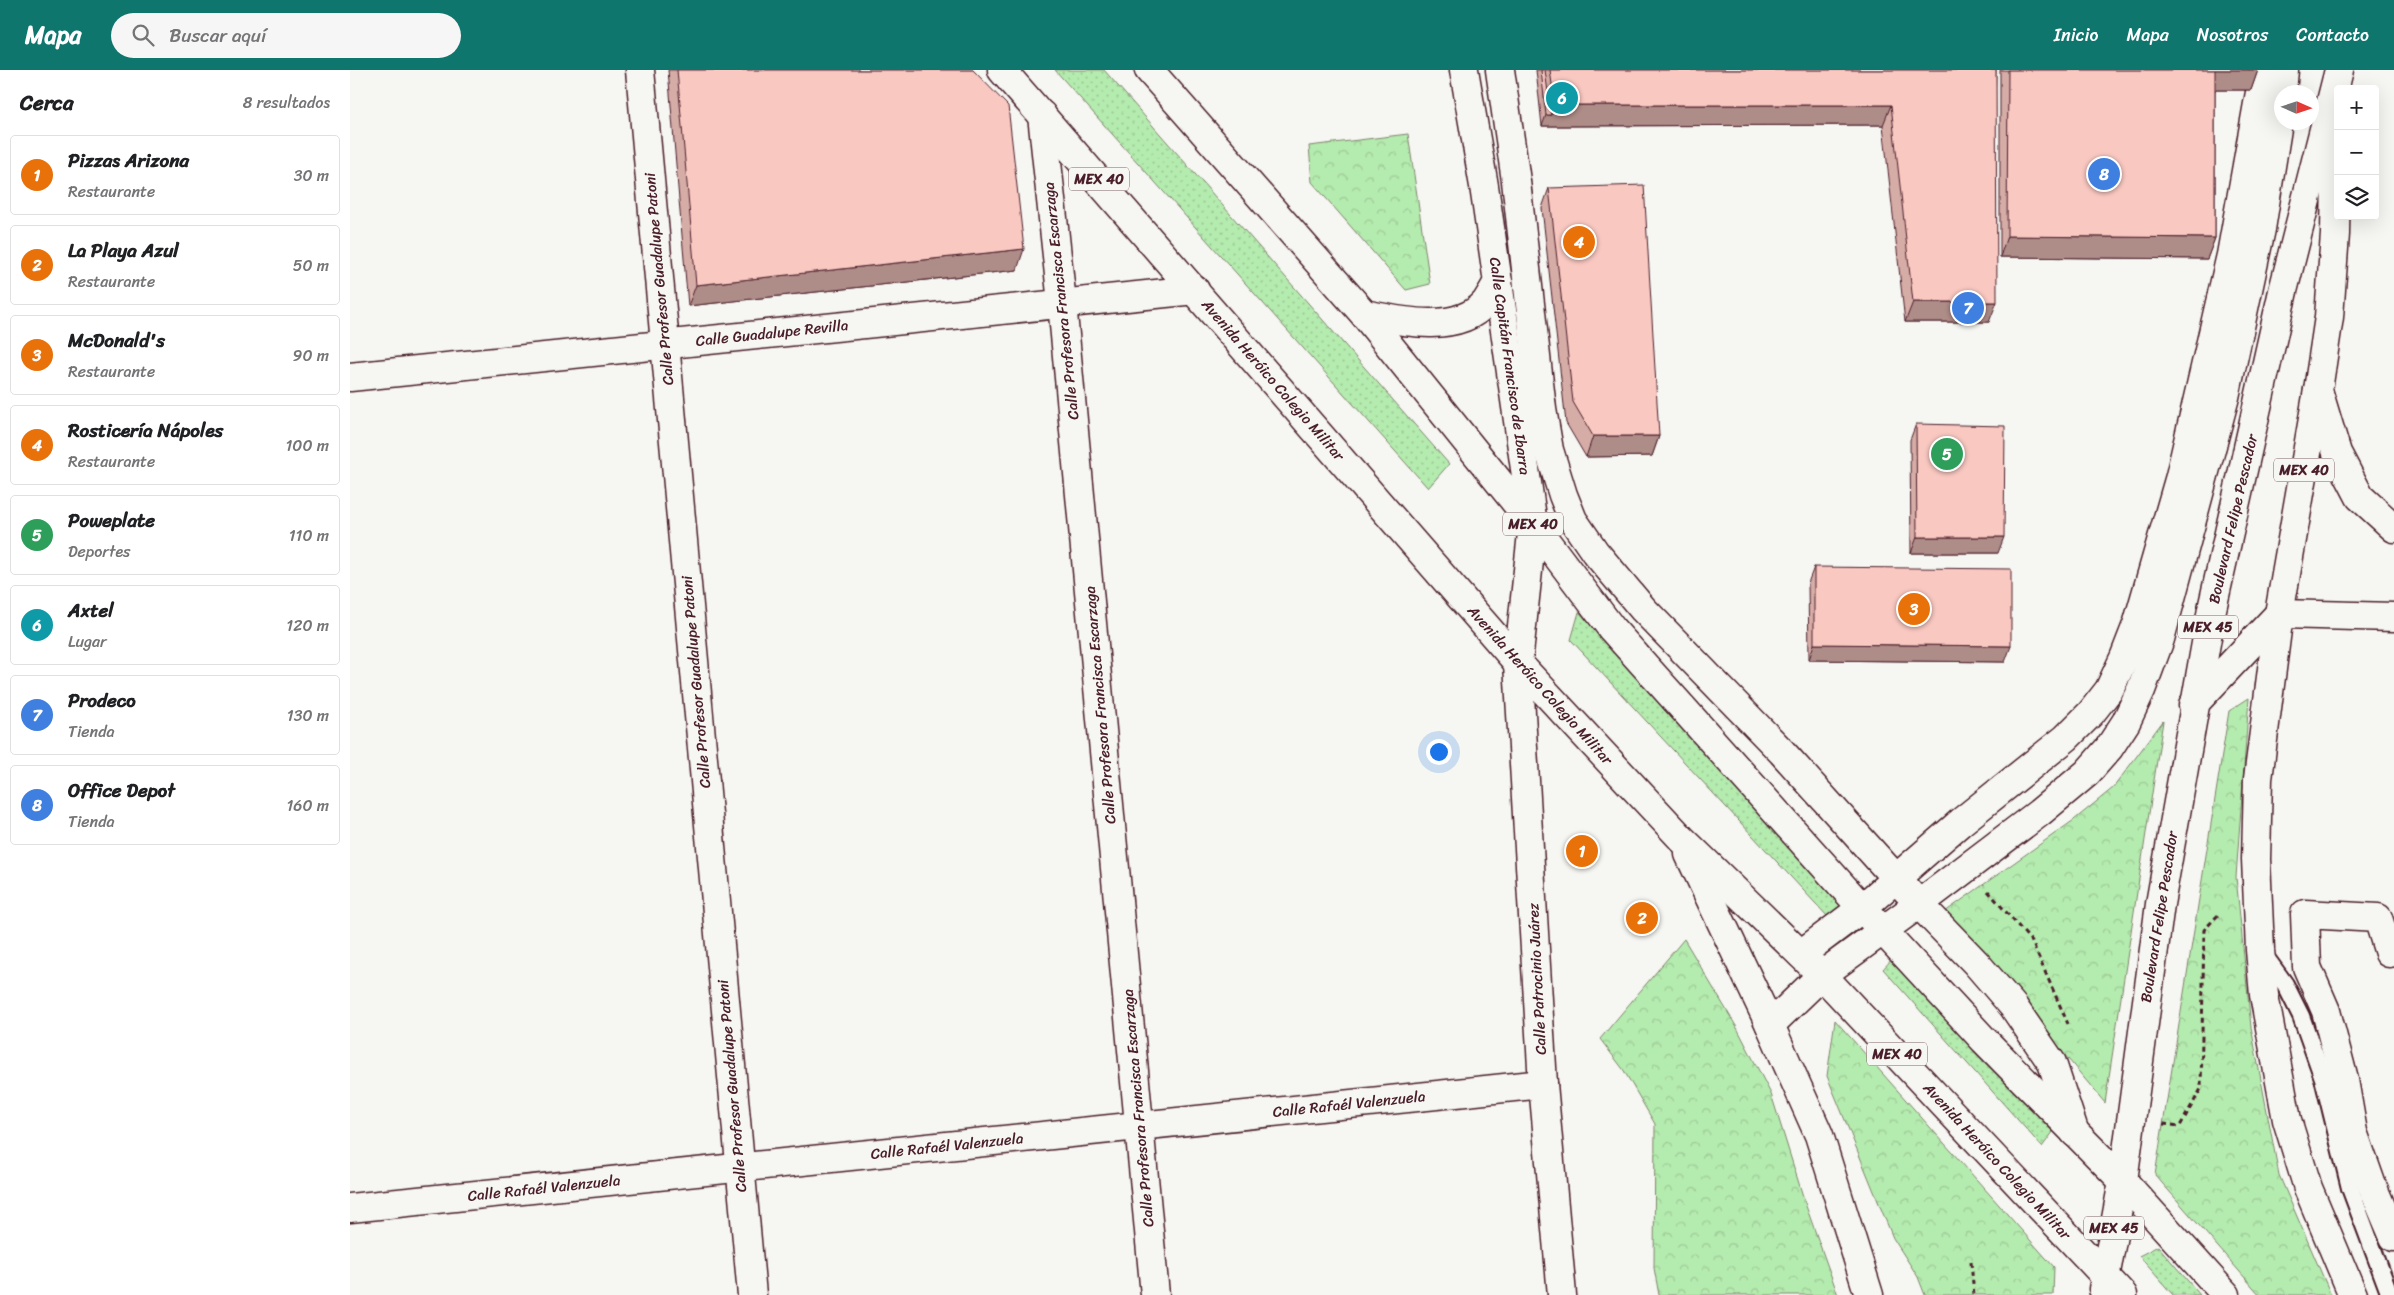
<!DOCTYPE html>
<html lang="es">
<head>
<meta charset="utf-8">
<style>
	:root { --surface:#fff; --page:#f6f6f6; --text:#202124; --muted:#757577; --line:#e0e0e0; --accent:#0f766e }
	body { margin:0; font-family:Sriracha,sans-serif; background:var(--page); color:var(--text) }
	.controls { position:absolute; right:15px; top:15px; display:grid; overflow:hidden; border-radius:5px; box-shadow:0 5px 20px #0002 }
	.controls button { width:45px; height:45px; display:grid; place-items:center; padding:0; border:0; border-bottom:1px solid var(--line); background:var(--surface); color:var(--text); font:25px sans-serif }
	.compass { position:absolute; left:1924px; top:15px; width:45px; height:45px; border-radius:50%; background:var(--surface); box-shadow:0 5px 20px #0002; rotate:93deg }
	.you { position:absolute; left:1088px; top:681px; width:18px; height:18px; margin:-12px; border:4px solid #fff; border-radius:50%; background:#1a73e8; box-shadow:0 0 0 8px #1a73e833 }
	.badge { display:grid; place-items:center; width:32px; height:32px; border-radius:50%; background:var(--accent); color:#fff; font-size:16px; font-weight:700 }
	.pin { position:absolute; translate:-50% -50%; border:2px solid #fff; box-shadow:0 1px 5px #0006 }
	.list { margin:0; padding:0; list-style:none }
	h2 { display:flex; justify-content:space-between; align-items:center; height:65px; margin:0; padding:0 20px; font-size:21px }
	h2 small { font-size:16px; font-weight:400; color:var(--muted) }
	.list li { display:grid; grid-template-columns:32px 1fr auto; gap:15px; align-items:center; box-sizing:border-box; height:80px; margin:0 10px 10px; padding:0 10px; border:1px solid var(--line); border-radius:5px }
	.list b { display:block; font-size:19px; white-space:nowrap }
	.list p { margin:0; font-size:16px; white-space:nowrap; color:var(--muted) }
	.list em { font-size:16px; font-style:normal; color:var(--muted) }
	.icon { flex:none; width:28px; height:28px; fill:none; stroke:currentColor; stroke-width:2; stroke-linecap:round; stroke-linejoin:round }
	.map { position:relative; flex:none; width:2044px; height:1225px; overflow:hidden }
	header { display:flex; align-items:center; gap:30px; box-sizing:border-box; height:70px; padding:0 25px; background:var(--accent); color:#fff }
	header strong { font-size:24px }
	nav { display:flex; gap:28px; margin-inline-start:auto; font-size:18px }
	.search { width:350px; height:45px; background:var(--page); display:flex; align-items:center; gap:12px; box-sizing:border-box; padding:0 18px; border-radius:28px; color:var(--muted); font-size:19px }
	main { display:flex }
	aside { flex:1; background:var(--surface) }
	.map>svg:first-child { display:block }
	.grass { fill:url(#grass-dots); stroke:#7f856c }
	.park { fill:url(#park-crowns); stroke:#7f856c }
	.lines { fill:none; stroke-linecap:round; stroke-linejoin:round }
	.lane-casing { stroke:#4a1f2b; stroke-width:20 }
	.street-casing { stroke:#4a1f2b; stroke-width:31 }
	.secondary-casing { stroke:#4a1f2b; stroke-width:31 }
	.primary-casing { stroke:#4a1f2b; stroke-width:31 }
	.path { stroke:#4a1f2b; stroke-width:3; stroke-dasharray:5 4; stroke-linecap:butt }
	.lane { stroke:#f6f6f2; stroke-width:16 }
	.street { stroke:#f6f6f2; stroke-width:28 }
	.secondary { stroke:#f6f6f2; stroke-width:28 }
	.primary { stroke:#f6f6f2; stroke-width:28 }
	.wall { fill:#d6aca6; stroke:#4a1f2b }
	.shaded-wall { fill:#ae8c87; stroke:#4a1f2b }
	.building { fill:#f9c8c1; stroke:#4a1f2b }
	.labels { text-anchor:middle; stroke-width:4.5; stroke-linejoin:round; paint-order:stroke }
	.shield { fill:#f6f6f2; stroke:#7e6067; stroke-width:1 }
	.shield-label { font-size:14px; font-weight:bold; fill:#4a1f2b }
	.street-label { font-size:15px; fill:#4a1f2b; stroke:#f6f6f2 }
</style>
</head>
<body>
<header>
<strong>Mapa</strong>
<div class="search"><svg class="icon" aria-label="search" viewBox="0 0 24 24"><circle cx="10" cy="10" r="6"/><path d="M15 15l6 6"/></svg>Buscar aquí</div>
<nav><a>Inicio</a><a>Mapa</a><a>Nosotros</a><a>Contacto</a></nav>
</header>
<main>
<aside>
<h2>Cerca<small>8 resultados</small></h2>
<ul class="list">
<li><span class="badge" style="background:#e8710a">1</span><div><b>Pizzas Arizona</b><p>Restaurante</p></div><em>30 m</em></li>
<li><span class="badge" style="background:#e8710a">2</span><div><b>La Playa Azul</b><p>Restaurante</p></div><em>50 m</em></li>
<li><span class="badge" style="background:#e8710a">3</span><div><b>McDonald's</b><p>Restaurante</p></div><em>90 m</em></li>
<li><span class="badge" style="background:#e8710a">4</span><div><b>Rosticería Nápoles</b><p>Restaurante</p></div><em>100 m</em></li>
<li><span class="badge" style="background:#2e9e5b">5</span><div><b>Poweplate</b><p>Deportes</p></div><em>110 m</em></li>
<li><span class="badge" style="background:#0f9aa8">6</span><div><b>Axtel</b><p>Lugar</p></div><em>120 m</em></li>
<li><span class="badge" style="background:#3f7fe0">7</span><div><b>Prodeco</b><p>Tienda</p></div><em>130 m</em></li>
<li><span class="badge" style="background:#3f7fe0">8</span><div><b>Office Depot</b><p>Tienda</p></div><em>160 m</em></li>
</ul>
</aside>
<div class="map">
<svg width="2044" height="1225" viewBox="0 0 2044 1225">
	<defs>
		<pattern id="grass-dots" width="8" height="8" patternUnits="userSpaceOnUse" patternTransform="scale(1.25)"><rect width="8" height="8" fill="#b4ebae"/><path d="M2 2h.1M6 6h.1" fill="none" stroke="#9cc996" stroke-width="1.8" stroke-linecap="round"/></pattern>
		<pattern id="park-crowns" width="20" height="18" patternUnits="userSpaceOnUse" patternTransform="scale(1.25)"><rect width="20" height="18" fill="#b4ebae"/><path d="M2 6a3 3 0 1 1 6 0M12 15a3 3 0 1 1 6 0" fill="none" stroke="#9cc996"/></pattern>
	</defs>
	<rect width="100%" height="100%" fill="#f6f6f2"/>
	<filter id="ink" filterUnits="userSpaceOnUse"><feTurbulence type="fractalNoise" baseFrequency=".02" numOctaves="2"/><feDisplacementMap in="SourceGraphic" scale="10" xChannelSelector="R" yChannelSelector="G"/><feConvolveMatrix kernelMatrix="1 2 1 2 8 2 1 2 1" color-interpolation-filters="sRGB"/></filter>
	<g filter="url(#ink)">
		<!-- grass -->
		<g class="grass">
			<polygon points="705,0 754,0 1099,394 1078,418"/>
			<polygon points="1229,542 1494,832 1479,848 1221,570"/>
			<polygon points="1544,887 1703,1062 1692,1077 1533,899"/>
			<polygon points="1808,1176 1850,1225 1823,1225 1789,1186"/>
		</g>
		<!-- park -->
		<g class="park">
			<polygon points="1058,64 1080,214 1056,220 962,112 959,76"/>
			<polygon points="1899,628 1886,807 1901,957 1929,1105 1981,1225 1910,1225 1805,1105 1879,641"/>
			<polygon points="1813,651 1755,1033 1595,842 1724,750 1763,718"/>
			<polygon points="1334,869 1386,956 1421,1024 1456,1136 1488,1225 1309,1225 1304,1198 1305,1054 1273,999 1250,969"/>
			<polygon points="1485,950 1704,1197 1703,1225 1575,1225 1568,1207 1543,1168 1477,1006"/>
		</g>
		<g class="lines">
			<defs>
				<polyline id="lane" points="1914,885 1935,914 1951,946 1973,1008 2000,1118 2040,1225"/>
				<g id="street">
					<polyline points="290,0 402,1225"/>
					<polyline points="1150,0 1166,111 1192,339 1199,380 1213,425 1223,450 1245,482 1293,539 1432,682 1569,834 1626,893 1663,936 1702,993 1725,1063"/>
					<polyline points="1932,22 1934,0"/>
					<polyline points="692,45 712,233 805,1225"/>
					<polyline points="0,307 845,220"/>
					<polyline points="1168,593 1193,1014 1212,1225"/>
					<polyline points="2044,882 2039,883 2028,848 1955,844 1957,897 1976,941 1994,1010 2003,1062 2021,1113 2044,1167"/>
					<polyline points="1451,884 1512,838 1611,752 1716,668 1741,643 1759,620 1774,588 1788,552 1830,406 1881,185 1914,0"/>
					<polyline points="1420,955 1472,905 1569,834 1689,743 1737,703 1759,678 1776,652 1791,620 1810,569 1875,327 1911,159 1932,27"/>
					<polyline points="0,1138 1193,1014"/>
				</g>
				<g id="secondary">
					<polyline points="1114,0 1134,116 1183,454 1168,593"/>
					<polyline points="1968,320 1987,383 2010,427 2044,458"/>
					<polyline points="1929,544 2044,547"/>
				</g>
				<g id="primary">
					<polyline points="652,0 1168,593 1332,769 1472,905 1773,1225"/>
					<polyline points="799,0 1014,244 1183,454 1262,559 1512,838 1634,970 1773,1111 1876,1225"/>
					<polyline points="1987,45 1985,164 1979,247 1968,320 1929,544 1908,709 1906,789 1910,880 1914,925 1937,1050 1958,1118 2003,1225"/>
					<path d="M1014,244C1049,251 1108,265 1136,232C1140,226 1144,219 1148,212"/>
					<polyline points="1843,635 1929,544"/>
					<polyline points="1339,784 1420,955 1469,1065 1519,1225"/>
					<polyline points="1753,1219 1773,1111 1810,834 1862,539 1933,221 1989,0"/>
				</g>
			</defs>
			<!-- lane casing -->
			<use href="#lane" class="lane-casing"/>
			<!-- street casing -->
			<use href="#street" class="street-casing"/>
			<!-- secondary casing -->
			<use href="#secondary" class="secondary-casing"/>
			<!-- primary casing -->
			<use href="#primary" class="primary-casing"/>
			<!-- path -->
			<g class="path">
				<polyline points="1638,821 1682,872 1718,954"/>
				<polyline points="1813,1054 1830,1056 1851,1019 1854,860 1869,844"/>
				<polyline points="1621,1192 1624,1225"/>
			</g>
			<!-- lane -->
			<use href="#lane" class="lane"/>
			<!-- street -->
			<use href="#street" class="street"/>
			<!-- secondary -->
			<use href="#secondary" class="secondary"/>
			<!-- primary -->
			<use href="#primary" class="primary"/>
		</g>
		<!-- wall -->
		<g class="wall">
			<polygon points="318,0 623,0 667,200 338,236"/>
			<polygon points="1186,0 1646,0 1639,252 1555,252 1533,55 1197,56 1192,56"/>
			<polygon points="1650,0 1908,0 1901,20 1865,20 1865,168 1857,189 1650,187"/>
			<polygon points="1199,118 1309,366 1302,386 1236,387 1216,353 1192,138"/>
			<polygon points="1566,354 1648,483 1561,483 1560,370"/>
			<polygon points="1464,497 1655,592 1459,590 1458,513"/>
		</g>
		<!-- shaded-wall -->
		<g class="shaded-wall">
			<polygon points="1865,0 1908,0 1901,20 1858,20"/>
			<polygon points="1205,35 1541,35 1533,55 1197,56 1192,56 1196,45 1201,45"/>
			<polygon points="1657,166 1865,168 1857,189 1650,187"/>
			<polygon points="674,179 667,200 338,236 346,215"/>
			<polygon points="1563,232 1647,232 1639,252 1555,252"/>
			<polygon points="1243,366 1309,366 1302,386 1236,387"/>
			<polygon points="1567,467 1654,467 1648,483 1561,483"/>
			<polygon points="1464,574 1661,576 1655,592 1459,590"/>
		</g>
		<!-- building -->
		<g class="building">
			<polygon points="327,0 623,0 658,36 674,179 346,215"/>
			<polygon points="1191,0 1195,0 1201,45 1196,45"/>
			<polygon points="1200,0 1646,0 1647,232 1563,232 1541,35 1205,35"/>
			<polygon points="1658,0 1865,0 1865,168 1657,166"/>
			<polygon points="1294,115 1309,366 1243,366 1223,332 1199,118"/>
			<polygon points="1566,354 1655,356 1654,467 1567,467"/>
			<polygon points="1464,497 1661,499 1661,576 1464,574"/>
		</g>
	</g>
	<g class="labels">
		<!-- shield labels -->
		<g class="shield">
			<rect x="719" y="97.5" width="60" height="23" rx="4"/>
			<rect x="1924" y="388.5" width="60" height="23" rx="4"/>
			<rect x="1153" y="442.5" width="60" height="23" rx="4"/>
			<rect x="1828" y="545.5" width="60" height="23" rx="4"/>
			<rect x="1517" y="972.5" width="60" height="23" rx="4"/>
			<rect x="1734" y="1146.5" width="60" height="23" rx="4"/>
		</g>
		<g class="shield-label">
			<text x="749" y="114">MEX 40</text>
			<text x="1954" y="405">MEX 40</text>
			<text x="1183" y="459">MEX 40</text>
			<text x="1858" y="562">MEX 45</text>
			<text x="1547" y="989">MEX 40</text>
			<text x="1764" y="1163">MEX 45</text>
		</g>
		<!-- street labels -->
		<g class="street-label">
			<text transform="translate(309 209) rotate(-95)" y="5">Calle Profesor Guadalupe Patoni</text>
			<text transform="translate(711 231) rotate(-96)" y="5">Calle Profesora Francisca Escarzaga</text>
			<text transform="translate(422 263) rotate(-6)" y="5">Calle Guadalupe Revilla</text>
			<text transform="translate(1160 296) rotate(82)" y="5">Calle Capitán Francisco de Ibarra</text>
			<text transform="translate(923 310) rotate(49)" y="5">Avenida Heróico Colegio Militar</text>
			<text transform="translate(1883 449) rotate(-77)" y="5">Boulevard Felipe Pescador</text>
			<text transform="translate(346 612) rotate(-95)" y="5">Calle Profesor Guadalupe Patoni</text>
			<text transform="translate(1190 615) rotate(48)" y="5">Avenida Heróico Colegio Militar</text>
			<text transform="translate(750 635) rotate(-95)" y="5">Calle Profesora Francisca Escarzaga</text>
			<text transform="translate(1809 847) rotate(-81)" y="5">Boulevard Felipe Pescador</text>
			<text transform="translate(1187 909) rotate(-93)" y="5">Calle Patrocinio Juárez</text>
			<text transform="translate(382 1016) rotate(-95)" y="5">Calle Profesor Guadalupe Patoni</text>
			<text transform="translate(999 1034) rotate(-6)" y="5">Calle Rafaél Valenzuela</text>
			<text transform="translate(788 1038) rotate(-95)" y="5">Calle Profesora Francisca Escarzaga</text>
			<text transform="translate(597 1076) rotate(-6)" y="5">Calle Rafaél Valenzuela</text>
			<text transform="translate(1647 1091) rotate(47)" y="5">Avenida Heróico Colegio Militar</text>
			<text transform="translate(194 1118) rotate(-6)" y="5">Calle Rafaél Valenzuela</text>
		</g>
	</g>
</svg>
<div class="controls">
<button>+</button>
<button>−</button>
<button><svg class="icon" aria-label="layers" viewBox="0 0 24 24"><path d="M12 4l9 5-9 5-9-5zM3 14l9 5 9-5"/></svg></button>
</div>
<svg class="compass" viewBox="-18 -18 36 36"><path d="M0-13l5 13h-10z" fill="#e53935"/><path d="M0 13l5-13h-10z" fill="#757577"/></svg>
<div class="you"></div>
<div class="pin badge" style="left:1232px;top:781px;background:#e8710a">1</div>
<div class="pin badge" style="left:1292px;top:848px;background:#e8710a">2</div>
<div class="pin badge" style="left:1564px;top:539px;background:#e8710a">3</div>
<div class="pin badge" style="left:1229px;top:172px;background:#e8710a">4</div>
<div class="pin badge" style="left:1597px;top:384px;background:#2e9e5b">5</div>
<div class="pin badge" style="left:1212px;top:28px;background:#0f9aa8">6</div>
<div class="pin badge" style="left:1618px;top:238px;background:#3f7fe0">7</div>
<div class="pin badge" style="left:1754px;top:104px;background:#3f7fe0">8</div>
</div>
</main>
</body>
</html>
